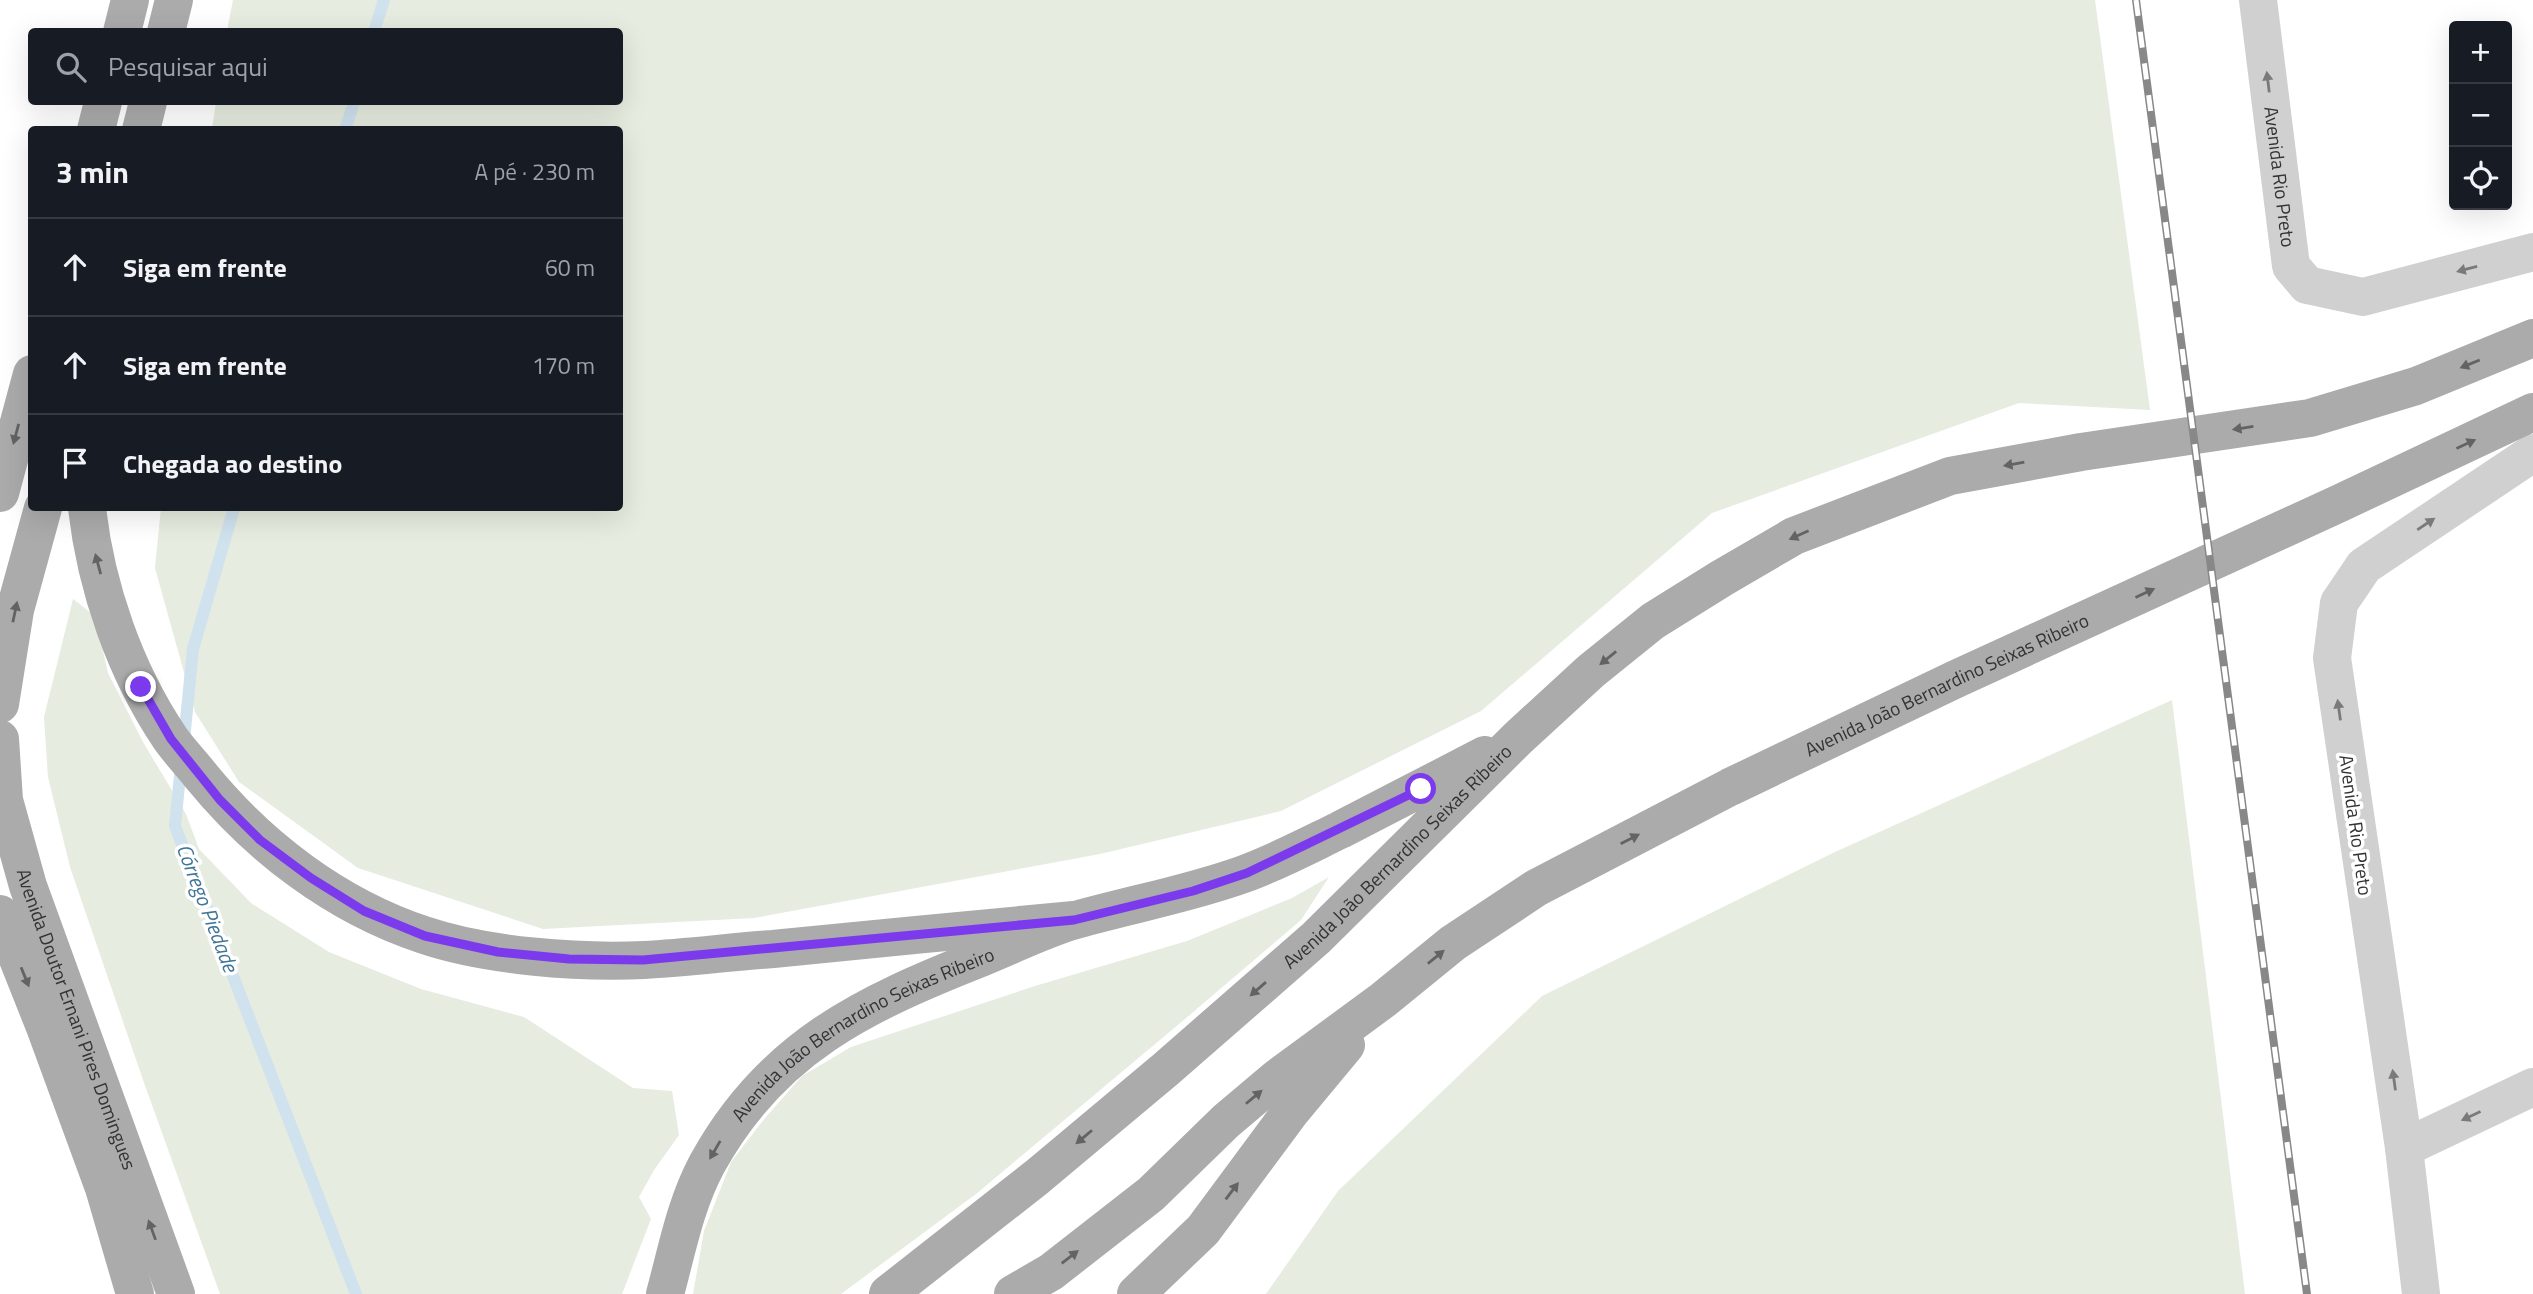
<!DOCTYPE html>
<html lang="pt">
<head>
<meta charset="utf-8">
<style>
	:root { --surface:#171b24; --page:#242831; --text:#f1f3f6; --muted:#9ea1a6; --line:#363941 }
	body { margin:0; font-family:"Titillium Web",sans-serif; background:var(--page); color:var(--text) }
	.controls { position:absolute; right:21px; top:21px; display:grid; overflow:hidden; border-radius:7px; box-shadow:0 7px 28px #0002 }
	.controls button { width:63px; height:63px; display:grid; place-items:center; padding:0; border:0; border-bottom:2px solid var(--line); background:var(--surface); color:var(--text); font:35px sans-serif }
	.stop { position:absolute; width:21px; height:21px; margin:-16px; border:5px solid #7c3aed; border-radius:50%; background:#fff }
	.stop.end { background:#7c3aed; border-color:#fff; box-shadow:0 2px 7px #0008 }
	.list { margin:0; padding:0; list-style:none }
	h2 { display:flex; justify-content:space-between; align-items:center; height:91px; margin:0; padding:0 28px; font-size:30px }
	h2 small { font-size:23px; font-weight:400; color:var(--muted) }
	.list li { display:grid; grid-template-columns:46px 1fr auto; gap:21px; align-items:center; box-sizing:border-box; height:98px; padding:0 28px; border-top:2px solid var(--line) }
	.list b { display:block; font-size:26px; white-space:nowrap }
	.list em { font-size:23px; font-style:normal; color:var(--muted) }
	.icon { flex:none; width:38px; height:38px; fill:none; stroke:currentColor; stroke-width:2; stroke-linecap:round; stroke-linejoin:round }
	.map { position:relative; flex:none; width:2533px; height:1294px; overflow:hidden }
	.search { position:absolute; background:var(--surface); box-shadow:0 7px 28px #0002; left:28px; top:28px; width:595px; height:77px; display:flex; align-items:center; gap:18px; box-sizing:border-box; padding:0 24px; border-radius:7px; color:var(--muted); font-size:26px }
	.panel { position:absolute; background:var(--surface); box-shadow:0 7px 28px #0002; left:28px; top:126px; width:595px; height:385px; border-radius:7px }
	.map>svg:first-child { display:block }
	.green { fill:#e6ecdf }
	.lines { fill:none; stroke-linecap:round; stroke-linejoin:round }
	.stream { stroke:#cfe2ee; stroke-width:12 }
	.minor { stroke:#d0d0d0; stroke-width:38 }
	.major { stroke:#ababab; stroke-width:38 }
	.rail-casing { stroke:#888; stroke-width:8 }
	.rail { stroke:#fff; stroke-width:5; stroke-dasharray:16; stroke-linecap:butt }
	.oneway { fill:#7a7a7a }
	.oneway2 { fill:#636363 }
	.route { stroke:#7c3aed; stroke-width:9 }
	.labels { text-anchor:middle; stroke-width:7; stroke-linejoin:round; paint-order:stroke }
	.street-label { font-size:19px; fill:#333; stroke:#fff }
	.water-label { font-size:21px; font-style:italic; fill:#3f7597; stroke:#fff }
</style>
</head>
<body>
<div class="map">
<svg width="2533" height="1294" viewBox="0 0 2533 1294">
	<rect width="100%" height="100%" fill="#fff"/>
	<!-- green -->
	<g class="green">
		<polygon points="233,0 2095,0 2150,410 2019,403 1712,513 1481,711 1281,811 1100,854 754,918 543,929 358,868 239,782 195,712 155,568 161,508 620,508 620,130 212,129 216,102 620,102 620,32 227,31"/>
		<polygon points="73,599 95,616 108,673 143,742 186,814 199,849 251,903 329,952 421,989 524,1017 633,1088 672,1091 679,1135 654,1170 639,1197 651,1219 622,1294 220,1294 143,1080 70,867 48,777 44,717"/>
		<polygon points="2172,700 2245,1294 1266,1294 1338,1191 1542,996 1835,852"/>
		<polygon points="1329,877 1301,920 1185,1019 976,1194 841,1294 693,1294 704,1231 731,1162 765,1118 802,1076 851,1047 1035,986 1187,941 1292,898"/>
	</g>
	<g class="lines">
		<!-- stream -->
		<g class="stream">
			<polyline points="374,32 384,0"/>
			<polyline points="345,130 354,102"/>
			<polyline points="184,740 193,649 234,508"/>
			<polyline points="181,765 175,826 356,1294"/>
		</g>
		<!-- minor -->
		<g class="minor">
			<path id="s1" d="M2258,0L2291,266L2307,285L2363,297L2533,252"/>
			<polyline points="2404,1148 2533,1087"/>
			<polyline points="2421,1294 2404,1148 2332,658 2339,603 2364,566 2533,453"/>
		</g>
		<!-- major -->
		<g class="major">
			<polyline points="122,32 130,0"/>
			<polyline points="166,32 174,0"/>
			<polyline points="96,130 103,102"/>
			<polyline points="141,130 148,102"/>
			<polyline points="0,493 32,374"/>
			<path d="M87,508C96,588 125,671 170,738C179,751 191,763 201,776C259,847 336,906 424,935C486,956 578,963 644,960C687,958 730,952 773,949C873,939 974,929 1074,920"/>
			<polyline points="0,704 15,610 43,508"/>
			<path id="s2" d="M0,739L4,800L28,886L176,1294"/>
			<polyline points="0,914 45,1027 104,1188 135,1294"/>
			<path id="s3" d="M665,1294C677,1250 685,1205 707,1164C771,1047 864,1004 983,957C1013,945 1044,929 1076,920C1132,904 1189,894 1244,874C1277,862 1309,845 1340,830C1388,805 1437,780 1485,755"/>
			<path id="s4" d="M888,1294L1037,1177L1166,1069L1316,938L1518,738L1591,671L1653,621L1722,578L1794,536L1950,476L2081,452L2310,418L2416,386L2533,338"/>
			<path id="s5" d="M1013,1294L1051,1272L1151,1194L1226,1121L1277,1078L1383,1000L1453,943L1536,888L1730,787L1956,679L2338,504L2533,412"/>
			<polyline points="1136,1294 1203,1230 1292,1110 1346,1045"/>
		</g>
		<defs>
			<polyline id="rail" points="2136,0 2307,1294"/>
		</defs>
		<!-- rail casing -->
		<use href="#rail" class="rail-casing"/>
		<!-- rail -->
		<use href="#rail" class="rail"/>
	</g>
	<!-- one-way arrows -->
	<defs><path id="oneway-solid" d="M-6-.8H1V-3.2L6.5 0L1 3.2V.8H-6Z" transform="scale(1.75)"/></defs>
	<g class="oneway">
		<use href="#oneway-solid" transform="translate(2268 82) rotate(-97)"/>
		<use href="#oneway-solid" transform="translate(2467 269) rotate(165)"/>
		<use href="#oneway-solid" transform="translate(2426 524) rotate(-34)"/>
		<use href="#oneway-solid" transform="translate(2339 710) rotate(-98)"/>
		<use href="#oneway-solid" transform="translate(2394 1080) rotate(-98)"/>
		<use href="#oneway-solid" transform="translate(2471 1116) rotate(155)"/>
	</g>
	<g class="oneway2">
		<use href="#oneway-solid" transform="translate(2470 364) rotate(158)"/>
		<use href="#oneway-solid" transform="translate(2243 428) rotate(171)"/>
		<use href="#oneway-solid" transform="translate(16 434) rotate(105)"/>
		<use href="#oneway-solid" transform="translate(2466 444) rotate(-25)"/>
		<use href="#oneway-solid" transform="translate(2014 464) rotate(170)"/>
		<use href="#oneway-solid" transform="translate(1799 535) rotate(156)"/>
		<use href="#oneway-solid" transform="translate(98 564) rotate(-105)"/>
		<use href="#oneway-solid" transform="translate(2145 593) rotate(-25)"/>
		<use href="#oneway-solid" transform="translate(15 612) rotate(-78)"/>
		<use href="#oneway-solid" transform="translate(1608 658) rotate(141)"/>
		<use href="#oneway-solid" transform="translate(1630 839) rotate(-27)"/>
		<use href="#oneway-solid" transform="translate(1436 957) rotate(-39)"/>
		<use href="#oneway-solid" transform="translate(25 977) rotate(68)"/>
		<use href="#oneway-solid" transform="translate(1258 989) rotate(139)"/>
		<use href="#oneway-solid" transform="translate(1254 1097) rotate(-40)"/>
		<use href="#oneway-solid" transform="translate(1084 1137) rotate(140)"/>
		<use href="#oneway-solid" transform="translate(715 1150) rotate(120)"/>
		<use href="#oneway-solid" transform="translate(1232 1191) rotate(-53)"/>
		<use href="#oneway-solid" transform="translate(152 1230) rotate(-110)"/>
		<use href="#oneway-solid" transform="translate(1070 1257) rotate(-38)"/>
	</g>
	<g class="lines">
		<!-- route -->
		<polyline class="route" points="141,687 171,739 220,800 260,840 311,878 364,911 425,936 498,952 569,959 643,960 1074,920 1193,891 1247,873 1421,789"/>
	</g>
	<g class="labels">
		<!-- street labels -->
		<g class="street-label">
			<text dy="7" stroke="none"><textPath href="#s1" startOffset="178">Avenida Rio Preto</textPath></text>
			<text dy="7" stroke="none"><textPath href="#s5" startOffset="1122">Avenida João Bernardino Seixas Ribeiro</textPath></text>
			<text transform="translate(2356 825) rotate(82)" y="7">Avenida Rio Preto</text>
			<text dy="7" stroke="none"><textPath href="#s4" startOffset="672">Avenida João Bernardino Seixas Ribeiro</textPath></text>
			<text dy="7" stroke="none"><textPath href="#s2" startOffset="292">Avenida Doutor Ernani Pires Domingues</textPath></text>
			<text dy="7" stroke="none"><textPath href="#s3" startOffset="346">Avenida João Bernardino Seixas Ribeiro</textPath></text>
		</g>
		<!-- water labels -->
		<g class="water-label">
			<text transform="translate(207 908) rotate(69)" y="7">Córrego Piedade</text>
		</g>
	</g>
</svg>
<div class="controls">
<button>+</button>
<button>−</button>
<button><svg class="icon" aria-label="locate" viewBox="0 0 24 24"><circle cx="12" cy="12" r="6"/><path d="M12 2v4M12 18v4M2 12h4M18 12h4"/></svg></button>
</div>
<div class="stop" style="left:1421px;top:789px"></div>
<div class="stop end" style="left:141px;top:687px"></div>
<div class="search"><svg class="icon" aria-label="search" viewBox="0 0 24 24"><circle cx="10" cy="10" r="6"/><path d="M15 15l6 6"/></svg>Pesquisar aqui</div>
<section class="panel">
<h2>3 min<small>A pé · 230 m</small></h2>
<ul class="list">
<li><svg class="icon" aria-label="ahead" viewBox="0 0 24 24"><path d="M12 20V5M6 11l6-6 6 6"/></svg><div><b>Siga em frente</b></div><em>60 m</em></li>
<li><svg class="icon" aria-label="ahead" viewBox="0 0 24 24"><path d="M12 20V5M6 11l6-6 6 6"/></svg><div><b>Siga em frente</b></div><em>170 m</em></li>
<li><svg class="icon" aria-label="arrive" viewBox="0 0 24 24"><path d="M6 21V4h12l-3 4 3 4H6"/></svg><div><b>Chegada ao destino</b></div></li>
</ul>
</section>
</div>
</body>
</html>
